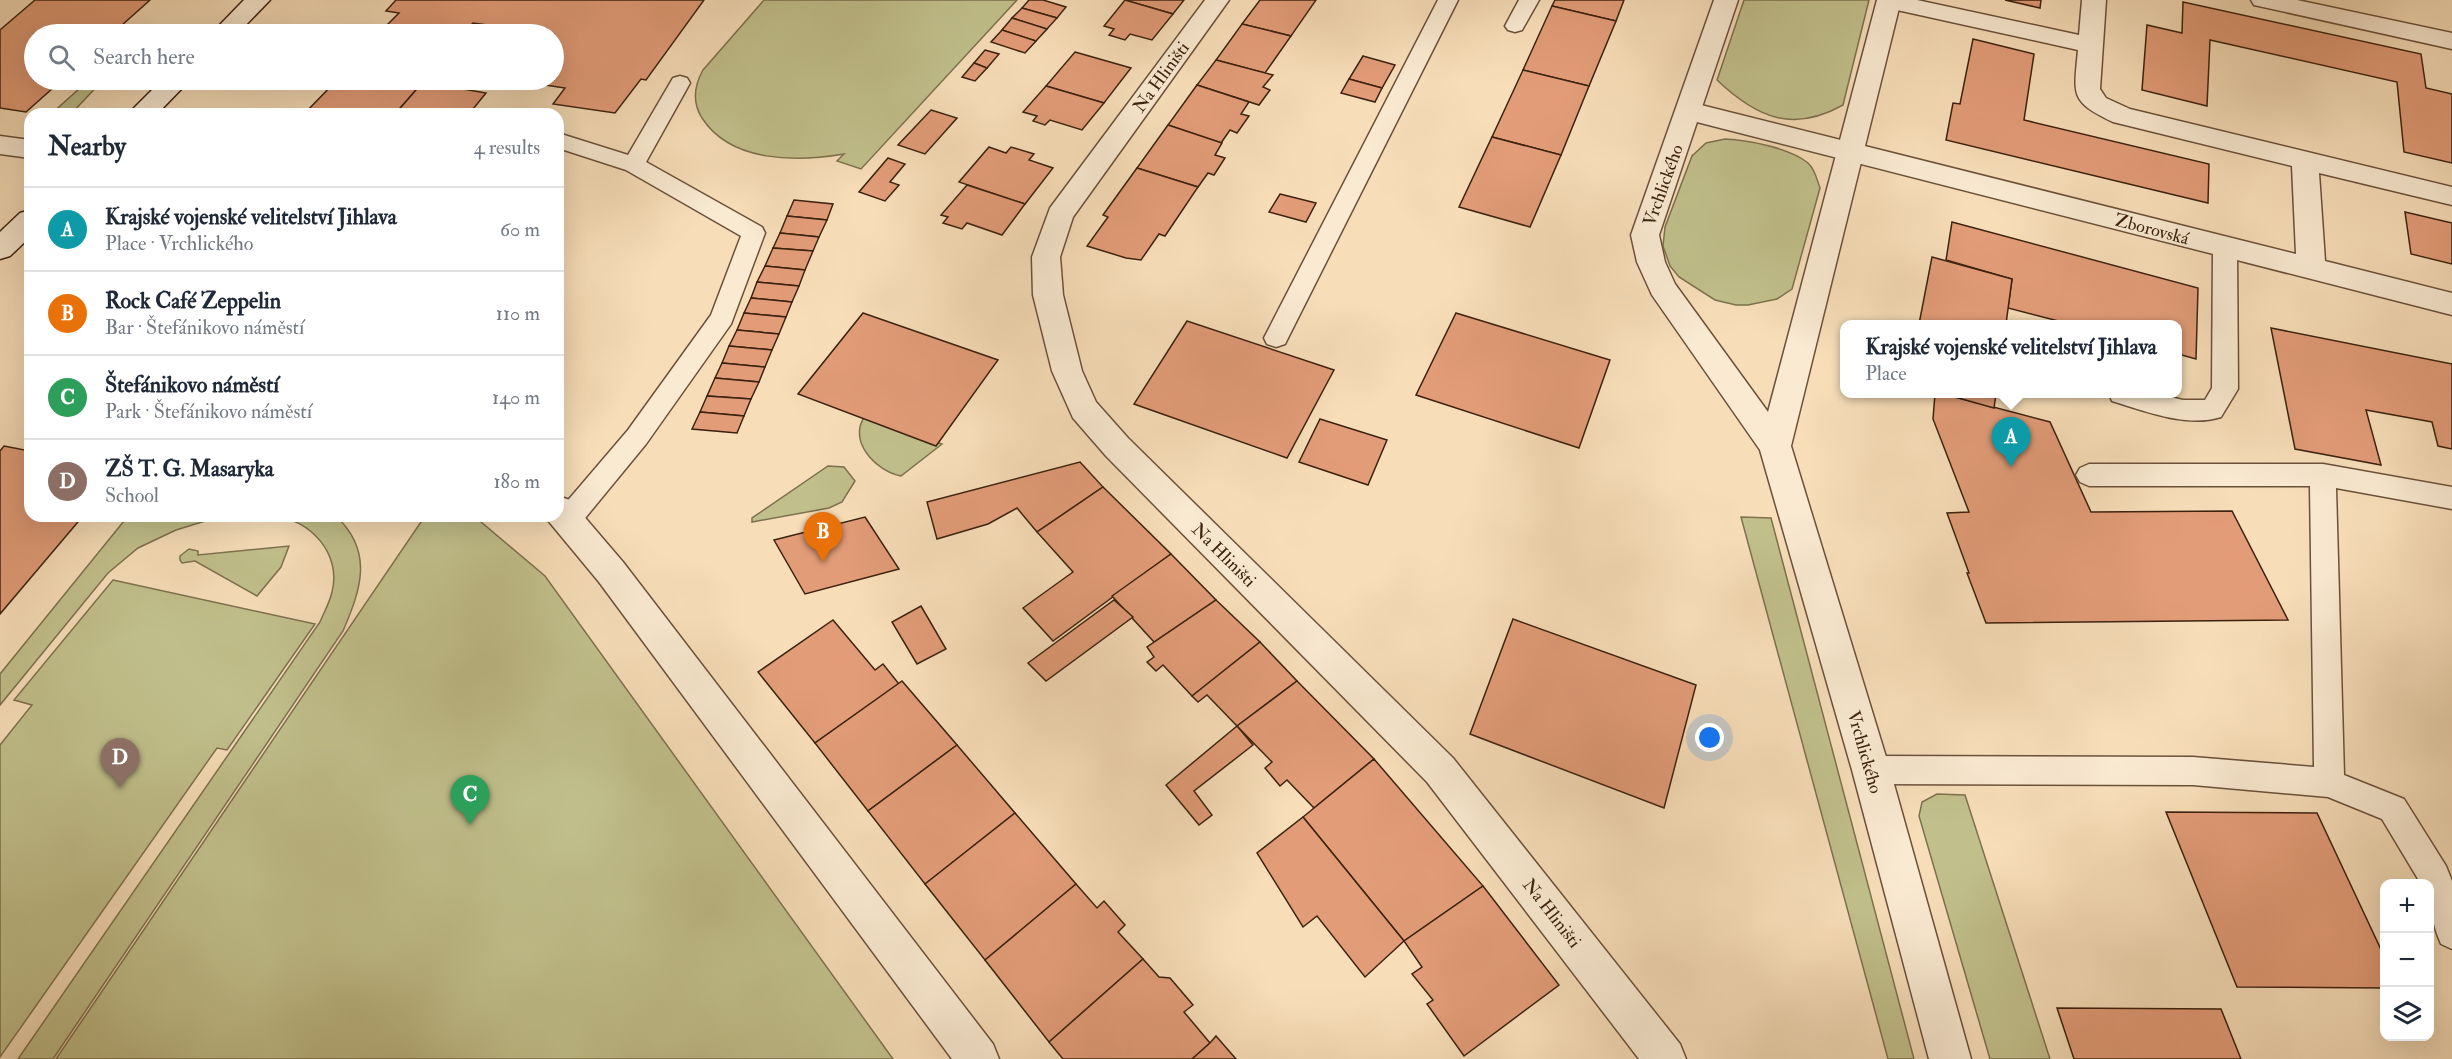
<!DOCTYPE html>
<html lang="en">
<head>
<meta charset="utf-8">
<style>
	:root { --surface:#fff; --page:#f6f6f7; --text:#1f2937; --muted:#747a83; --line:#e0e1e3; --accent:#8f2418 }
	body { margin:0; font-family:"IM FELL Double Pica",serif; background:var(--page); color:var(--text) }
	.controls { position:absolute; right:18px; bottom:18px; display:grid; overflow:hidden; border-radius:12px; box-shadow:0 6px 24px #0002 }
	.controls button { width:54px; height:54px; display:grid; place-items:center; padding:0; border:0; border-bottom:2px solid var(--line); background:var(--surface); color:var(--text); font:30px sans-serif }
	.you { position:absolute; left:1710px; top:738px; width:21px; height:21px; margin:-15px; border:4px solid #fff; border-radius:50%; background:#1a73e8; box-shadow:0 0 0 9px #1a73e833 }
	.badge { display:grid; place-items:center; width:39px; height:39px; border-radius:50%; background:var(--accent); color:#fff; font-size:20px; font-weight:700 }
	.pin { position:absolute; translate:-50% -50px; filter:drop-shadow(0 2px 3px #0008) }
	.pin::after { content:''; position:absolute; top:32px; width:21px; height:18px; background:inherit; clip-path:polygon(0 0,100% 0,50% 100%) }
	.popup { position:absolute; left:1840px; top:320px; width:342px; height:78px; box-sizing:border-box; display:grid; place-content:center; border-radius:12px; background:var(--surface); filter:drop-shadow(0 2px 4px #0005); font-size:20px; white-space:nowrap; color:var(--muted) }
	.popup b { font-size:22px; color:var(--text) }
	.popup::after { content:''; position:absolute; left:50%; top:100%; margin-left:-12px; border:12px solid transparent; border-top-color:var(--surface) }
	.list { margin:0; padding:0; list-style:none }
	h2 { display:flex; justify-content:space-between; align-items:center; height:78px; margin:0; padding:0 24px; font-size:26px }
	h2 small { font-size:20px; font-weight:400; color:var(--muted) }
	.list li { display:grid; grid-template-columns:39px 1fr auto; gap:18px; align-items:center; box-sizing:border-box; height:84px; padding:0 24px; border-top:2px solid var(--line) }
	.list b { display:block; font-size:22px; white-space:nowrap }
	.list p { margin:0; font-size:20px; white-space:nowrap; color:var(--muted) }
	.list em { font-size:20px; font-style:normal; color:var(--muted) }
	.icon { flex:none; width:33px; height:33px; fill:none; stroke:currentColor; stroke-width:2; stroke-linecap:round; stroke-linejoin:round }
	.map { position:relative; flex:none; width:2452px; height:1059px; overflow:hidden }
	.search { position:absolute; background:var(--surface); box-shadow:0 6px 24px #0002; left:24px; top:24px; width:540px; height:66px; display:flex; align-items:center; gap:15px; box-sizing:border-box; padding:0 21px; border-radius:33px; color:var(--muted); font-size:22px }
	.panel { position:absolute; background:var(--surface); box-shadow:0 6px 24px #0002; left:24px; top:108px; width:540px; height:414px; border-radius:18px }
	.map>svg:first-child { display:block }
	.green { fill:#c1c08c; stroke:#7e714e; stroke-width:1.5 }
	.building { fill:#e29c78; stroke:#3c220f; stroke-width:1.5 }
	.lines { fill:none; stroke-linecap:round; stroke-linejoin:round }
	.service-casing { stroke:#6b513a; stroke-width:3 }
	.minor-casing { stroke:#6b513a; stroke-width:3 }
	.tertiary-casing { stroke:#6b513a; stroke-width:3 }
	.secondary-casing { stroke:#3c220f; stroke-width:3 }
	.service { fill:#faead2; fill-rule:evenodd }
	.minor { fill:#faead2; fill-rule:evenodd }
	.tertiary { fill:#faead2; fill-rule:evenodd }
	.secondary { fill:#faead2; fill-rule:evenodd }
	.labels { text-anchor:middle; stroke-width:4.5; stroke-linejoin:round; paint-order:stroke }
	.street-label { font-size:18px; fill:#3c220f; stroke:#faead2 }
</style>
</head>
<body>
<div class="map">
<svg width="2452" height="1059" viewBox="0 0 2452 1059">
	<rect width="100%" height="100%" fill="#f7deb9"/>
	<filter id="stains"><feTurbulence type="fractalNoise" baseFrequency=".00333" numOctaves="4"/><feColorMatrix values="0 0 0 0 .2 0 0 0 0 .09 0 0 0 0 .02 0 0 0 .5 -.17"/></filter>
	<radialGradient id="worn" r=".72"><stop offset=".6" stop-color="#630" stop-opacity="0"/><stop offset="1" stop-color="#630" stop-opacity=".3"/></radialGradient>
	<!-- green -->
	<g class="green">
		<path d="M764,0H1017L861,169L837,161L844,154C797,162 731,163 702,118C692,102 694,86 703,70Z"/>
		<path d="M1744,0H1869L1843,105C1793,133 1757,118 1717,80Z"/>
		<polygon points="89,80 103,80 71,114 51,114"/>
		<path d="M1725,139C1748,140 1790,148 1808,163C1815,169 1817,180 1820,188L1792,289L1777,299L1748,305H1736L1715,300L1679,277L1670,266L1663,246L1665,227L1692,156L1706,143Z"/>
		<path d="M865,416L942,444L901,476C876,471 847,441 865,416Z"/>
		<polygon points="828,466 844,467 855,481 842,502 829,508 752,522 752,518"/>
		<polygon points="128,516 230,516 215,518 176,530 138,548 108,573 0,705 0,674"/>
		<path d="M274,516H336C374,552 361,589 343,631L53,1059H18L320,622C324,612 330,602 332,592C342,554 310,519 274,516Z"/>
		<polygon points="425,516 474,516 545,576 893,1059 56,1059"/>
		<polygon points="1741,517 1771,518 1914,1059 1888,1059"/>
		<polygon points="289,546 281,567 257,596 195,561 182,563 180,560 180,556 189,549 198,551 198,555"/>
		<polygon points="113,580 315,624 227,750 217,748 0,1057 0,745 32,705 14,700"/>
		<polygon points="1937,794 1965,795 2050,1059 1990,1059 1919,816 1922,802"/>
	</g>
	<!-- building -->
	<g class="building">
		<polygon points="35,0 150,0 112,34 34,34 34,80 62,80 26,112 0,108 0,30"/>
		<polygon points="396,0 704,0 646,80 641,79 615,113 553,104 565,88 512,80 554,80 554,34 473,23 462,34 378,34 399,13 386,11"/>
		<polygon points="1029,0 1043,0 1066,7 1057,18 1022,8"/>
		<polygon points="1125,0 1184,0 1173,14"/>
		<polygon points="1125,0 1173,14 1152,40 1130,34 1125,40 1109,35 1114,29 1104,26"/>
		<polygon points="1260,0 1316,0 1291,36 1242,24"/>
		<polygon points="1555,0 1624,0 1616,21 1552,6"/>
		<polygon points="2005,0 2041,0 2040,8"/>
		<polygon points="2183,2 2421,54 2426,88 2452,94 2452,163 2404,152 2397,82 2210,40 2207,106 2142,90 2147,25 2182,33"/>
		<polygon points="1552,6 1616,21 1589,86 1523,70"/>
		<polygon points="1022,8 1057,18 1047,29 1012,18"/>
		<polygon points="1012,18 1047,29 1036,41 1002,30"/>
		<polygon points="1242,24 1291,36 1265,73 1216,60"/>
		<polygon points="1002,30 1036,41 1025,53 991,42"/>
		<polygon points="1973,39 2034,54 2024,120 2209,164 2208,203 1946,140 1953,103 1960,104"/>
		<polygon points="985,50 999,54 987,68 974,63"/>
		<polygon points="1075,52 1131,68 1104,103 1046,86"/>
		<polygon points="1363,56 1395,65 1382,88 1349,79"/>
		<polygon points="1216,60 1273,75 1263,87 1270,90 1259,105 1197,85"/>
		<polygon points="974,63 987,68 975,81 962,77"/>
		<polygon points="1523,70 1589,86 1561,155 1492,137"/>
		<polygon points="1349,79 1382,88 1375,102 1341,93"/>
		<polygon points="337,80 419,80 418,81 423,82 395,114 304,114"/>
		<polygon points="423,82 486,93 469,114 395,114"/>
		<polygon points="1197,85 1249,102 1241,114 1249,116 1237,133 1230,130 1221,143 1168,125"/>
		<polygon points="1046,86 1104,103 1082,130 1050,120 1045,125 1033,121 1037,116 1023,112"/>
		<polygon points="931,110 957,118 925,154 898,145"/>
		<polygon points="1168,125 1222,143 1215,155 1225,158 1214,175 1208,173 1198,187 1137,168"/>
		<polygon points="1492,137 1561,155 1530,227 1459,207"/>
		<polygon points="989,147 1006,153 1011,147 1034,154 1029,160 1053,168 1025,204 959,182"/>
		<polygon points="888,158 905,164 890,182 899,185 885,201 859,192"/>
		<polygon points="1137,168 1198,187 1165,236 1159,234 1141,260 1126,258 1087,246 1108,217 1103,215"/>
		<polygon points="967,185 1025,204 1002,235 967,223 962,229 943,223 948,217 941,215"/>
		<polygon points="1280,194 1316,203 1306,222 1269,212"/>
		<polygon points="794,200 833,204 827,220 787,216"/>
		<polygon points="2405,212 2452,223 2452,264 2411,254"/>
		<polygon points="787,216 827,220 819,237 780,233"/>
		<polygon points="1952,222 2198,288 2196,359 2178,354 2178,324 2070,324 2008,308 2012,279 1946,260"/>
		<polygon points="780,233 819,237 813,251 773,248"/>
		<polygon points="773,248 813,251 805,270 765,266"/>
		<polygon points="1932,257 2012,279 2006,324 1919,324"/>
		<polygon points="765,266 805,270 799,286 757,282"/>
		<polygon points="757,282 799,286 792,302 751,298"/>
		<polygon points="751,298 792,302 786,317 744,313"/>
		<polygon points="744,313 786,317 779,334 737,330"/>
		<polygon points="863,313 998,360 936,446 798,394"/>
		<polygon points="1456,313 1610,360 1579,448 1416,395"/>
		<polygon points="1187,321 1334,370 1287,458 1134,404"/>
		<polygon points="2271,328 2452,364 2452,449 2438,446 2432,422 2366,410 2381,465 2295,449"/>
		<polygon points="737,330 779,334 772,350 729,346"/>
		<polygon points="729,346 772,350 765,367 722,363"/>
		<polygon points="722,363 765,367 759,382 715,378"/>
		<polygon points="715,378 759,382 751,399 707,396"/>
		<polygon points="1935,394 1944,394 2050,422 2091,512 2232,511 2288,620 1986,623 1967,573 1969,573 1947,513 1969,512 1933,419"/>
		<polygon points="1944,394 1996,394 1994,408"/>
		<polygon points="707,396 751,399 744,416 700,412"/>
		<polygon points="700,412 744,416 737,433 692,429"/>
		<polygon points="1320,419 1387,440 1368,485 1299,462"/>
		<polygon points="4,446 30,451 30,516 83,516 0,614 0,451"/>
		<polygon points="1080,462 1103,487 1037,532 1017,508 988,524 937,539 927,502"/>
		<polygon points="1103,487 1171,554 1053,641 1023,608 1073,572 1037,532"/>
		<polygon points="865,517 899,569 805,594 774,540"/>
		<polygon points="1171,554 1216,600 1154,642 1112,596"/>
		<polygon points="1114,600 1133,617 1046,681 1028,663"/>
		<polygon points="1216,600 1260,642 1192,696 1163,665 1156,671 1147,662 1154,657 1147,647"/>
		<polygon points="921,606 946,649 917,664 892,622"/>
		<polygon points="1513,619 1696,685 1664,808 1470,734"/>
		<polygon points="833,620 875,670 883,664 899,684 815,743 758,672"/>
		<polygon points="1260,642 1297,681 1237,726 1207,695 1198,702 1192,696"/>
		<polygon points="902,681 957,745 868,811 815,743"/>
		<polygon points="1297,681 1374,759 1314,808 1287,780 1280,786 1265,768 1272,762 1237,726"/>
		<polygon points="1237,726 1253,745 1194,791 1212,815 1199,825 1166,785"/>
		<polygon points="957,745 1015,813 925,884 868,811"/>
		<polygon points="1374,759 1483,886 1404,941 1303,817"/>
		<polygon points="2166,812 2317,813 2384,956 2384,988 2237,987"/>
		<polygon points="1015,813 1076,884 985,960 925,884"/>
		<polygon points="1303,817 1404,941 1365,977 1317,916 1303,927 1257,853"/>
		<polygon points="1076,884 1097,908 1104,901 1125,925 1118,932 1143,959 1049,1042 985,960"/>
		<polygon points="1483,886 1559,985 1464,1056 1427,1004 1433,1000 1412,974 1422,967 1404,941"/>
		<polygon points="1143,959 1159,977 1170,978 1193,1005 1184,1012 1210,1043 1192,1059 1063,1059 1049,1042"/>
		<polygon points="2057,1008 2221,1009 2241,1059 2074,1059"/>
		<polygon points="1216,1036 1236,1059 1192,1059 1210,1043"/>
	</g>
	<g class="lines">
		<defs>
			<g id="service">
				<polygon points="1438,0 1458,0 1288,338 1285,344 1276,347 1267,344 1264,338"/>
				<polygon points="1519,0 1539,0 1522,30 1515,32 1508,30 1505,26"/>
				<polygon points="680,76 687,78 690,83 646,162 762,227 765,233 731,324 646,444 577,528 567,531 557,528 554,520 558,516 558,512 628,430 711,315 741,236 626,170 558,148 558,133 628,155 673,78"/>
				<path d="M2225,240L2233,242L2237,248L2238,389L2221,417C2187,428 2145,411 2112,401L2109,394H2157L2183,400H2205L2212,388L2213,248L2217,242Z"/>
				<path d="M2089,464H2323L2452,487V509L2336,488L2344,775L2404,799L2446,866L2452,881V949L2441,944C2432,924 2430,906 2430,884H2421L2382,819L2328,797L2193,785L1871,784L1860,780L1856,770L1860,760L1871,756L2193,757L2314,767L2310,486H2089L2080,482L2076,475L2080,468Z"/>
			</g>
			<g id="minor">
				<polygon points="1205,0 1229,0 1073,217 1060,257 1063,295 1082,371 1096,402 1128,438 1453,758 1680,1044 1686,1059 1639,1059 1427,782 1106,456 1073,418 1052,371 1033,295 1032,257 1050,208"/>
				<path d="M1877,0H1917L2079,35L2082,0H2106L2100,89L2106,98L2130,109L2452,187V205L2319,173L2325,261L2452,293V315L1689,120L1680,117L1676,111L1680,105L1689,102L2296,254L2292,166L2113,122C2069,101 2074,95 2078,50L1888,8L1879,6Z"/>
				<polygon points="2251,0 2297,0 2452,33 2452,49 2254,5"/>
				<polygon points="0,136 30,140 30,158 0,154"/>
				<polygon points="558,496 570,500 623,562 993,1044 999,1059 952,1059 599,582 546,518 545,516 558,516"/>
			</g>
			<polygon id="tertiary" points="1714,0 1738,0 1659,235 1665,262 1675,284 1768,412 1877,0 1901,0 1791,446 1890,770 1971,1059 1929,1059 1852,770 1760,450 1652,295 1637,262 1631,235"/>
			<g id="secondary">
				<polygon points="244,0 270,0 237,34 211,34"/>
				<polygon points="162,80 190,80 157,114 128,114"/>
				<polygon points="30,210 30,237 10,256 0,259 0,232 20,213"/>
			</g>
		</defs>
		<!-- service casing -->
		<use href="#service" class="service-casing"/>
		<!-- minor casing -->
		<use href="#minor" class="minor-casing"/>
		<!-- tertiary casing -->
		<use href="#tertiary" class="tertiary-casing"/>
		<!-- secondary casing -->
		<use href="#secondary" class="secondary-casing"/>
		<!-- service -->
		<use href="#service" class="service"/>
		<!-- minor -->
		<use href="#minor" class="minor"/>
		<!-- tertiary -->
		<use href="#tertiary" class="tertiary"/>
		<!-- secondary -->
		<use href="#secondary" class="secondary"/>
	</g>
	<g class="labels">
		<!-- street labels -->
		<g class="street-label">
			<text transform="translate(1161 77) rotate(-54)" y="6">Na Hliništi</text>
			<text transform="translate(1663 185) rotate(-70)" y="6">Vrchlického</text>
			<text transform="translate(2152 229) rotate(15)" y="6">Zborovská</text>
			<text transform="translate(1224 555) rotate(45)" y="6">Na Hliništi</text>
			<text transform="translate(1865 752) rotate(74)" y="6">Vrchlického</text>
			<text transform="translate(1552 913) rotate(52)" y="6">Na Hliništi</text>
		</g>
	</g>
	<rect width="100%" height="100%" filter="url(#stains)"/>
	<rect width="100%" height="100%" fill="url(#worn)"/>
</svg>
<div class="controls">
<button>+</button>
<button>−</button>
<button><svg class="icon" aria-label="layers" viewBox="0 0 24 24"><path d="M12 4l9 5-9 5-9-5zM3 14l9 5 9-5"/></svg></button>
</div>
<div class="you"></div>
<div class="pin badge" style="left:2011px;top:467px;background:#0f9aa8">A</div>
<div class="popup"><b>Krajské vojenské velitelství Jihlava</b>Place</div>
<div class="pin badge" style="left:823px;top:562px;background:#e8710a">B</div>
<div class="pin badge" style="left:470px;top:825px;background:#2e9e5b">C</div>
<div class="pin badge" style="left:120px;top:788px;background:#8d6e63">D</div>
<div class="search"><svg class="icon" aria-label="search" viewBox="0 0 24 24"><circle cx="10" cy="10" r="6"/><path d="M15 15l6 6"/></svg>Search here</div>
<section class="panel">
<h2>Nearby<small>4 results</small></h2>
<ul class="list">
<li><span class="badge" style="background:#0f9aa8">A</span><div><b>Krajské vojenské velitelství Jihlava</b><p>Place · Vrchlického</p></div><em>60 m</em></li>
<li><span class="badge" style="background:#e8710a">B</span><div><b>Rock Café Zeppelin</b><p>Bar · Štefánikovo náměstí</p></div><em>110 m</em></li>
<li><span class="badge" style="background:#2e9e5b">C</span><div><b>Štefánikovo náměstí</b><p>Park · Štefánikovo náměstí</p></div><em>140 m</em></li>
<li><span class="badge" style="background:#8d6e63">D</span><div><b>ZŠ T. G. Masaryka</b><p>School</p></div><em>180 m</em></li>
</ul>
</section>
</div>
</body>
</html>
